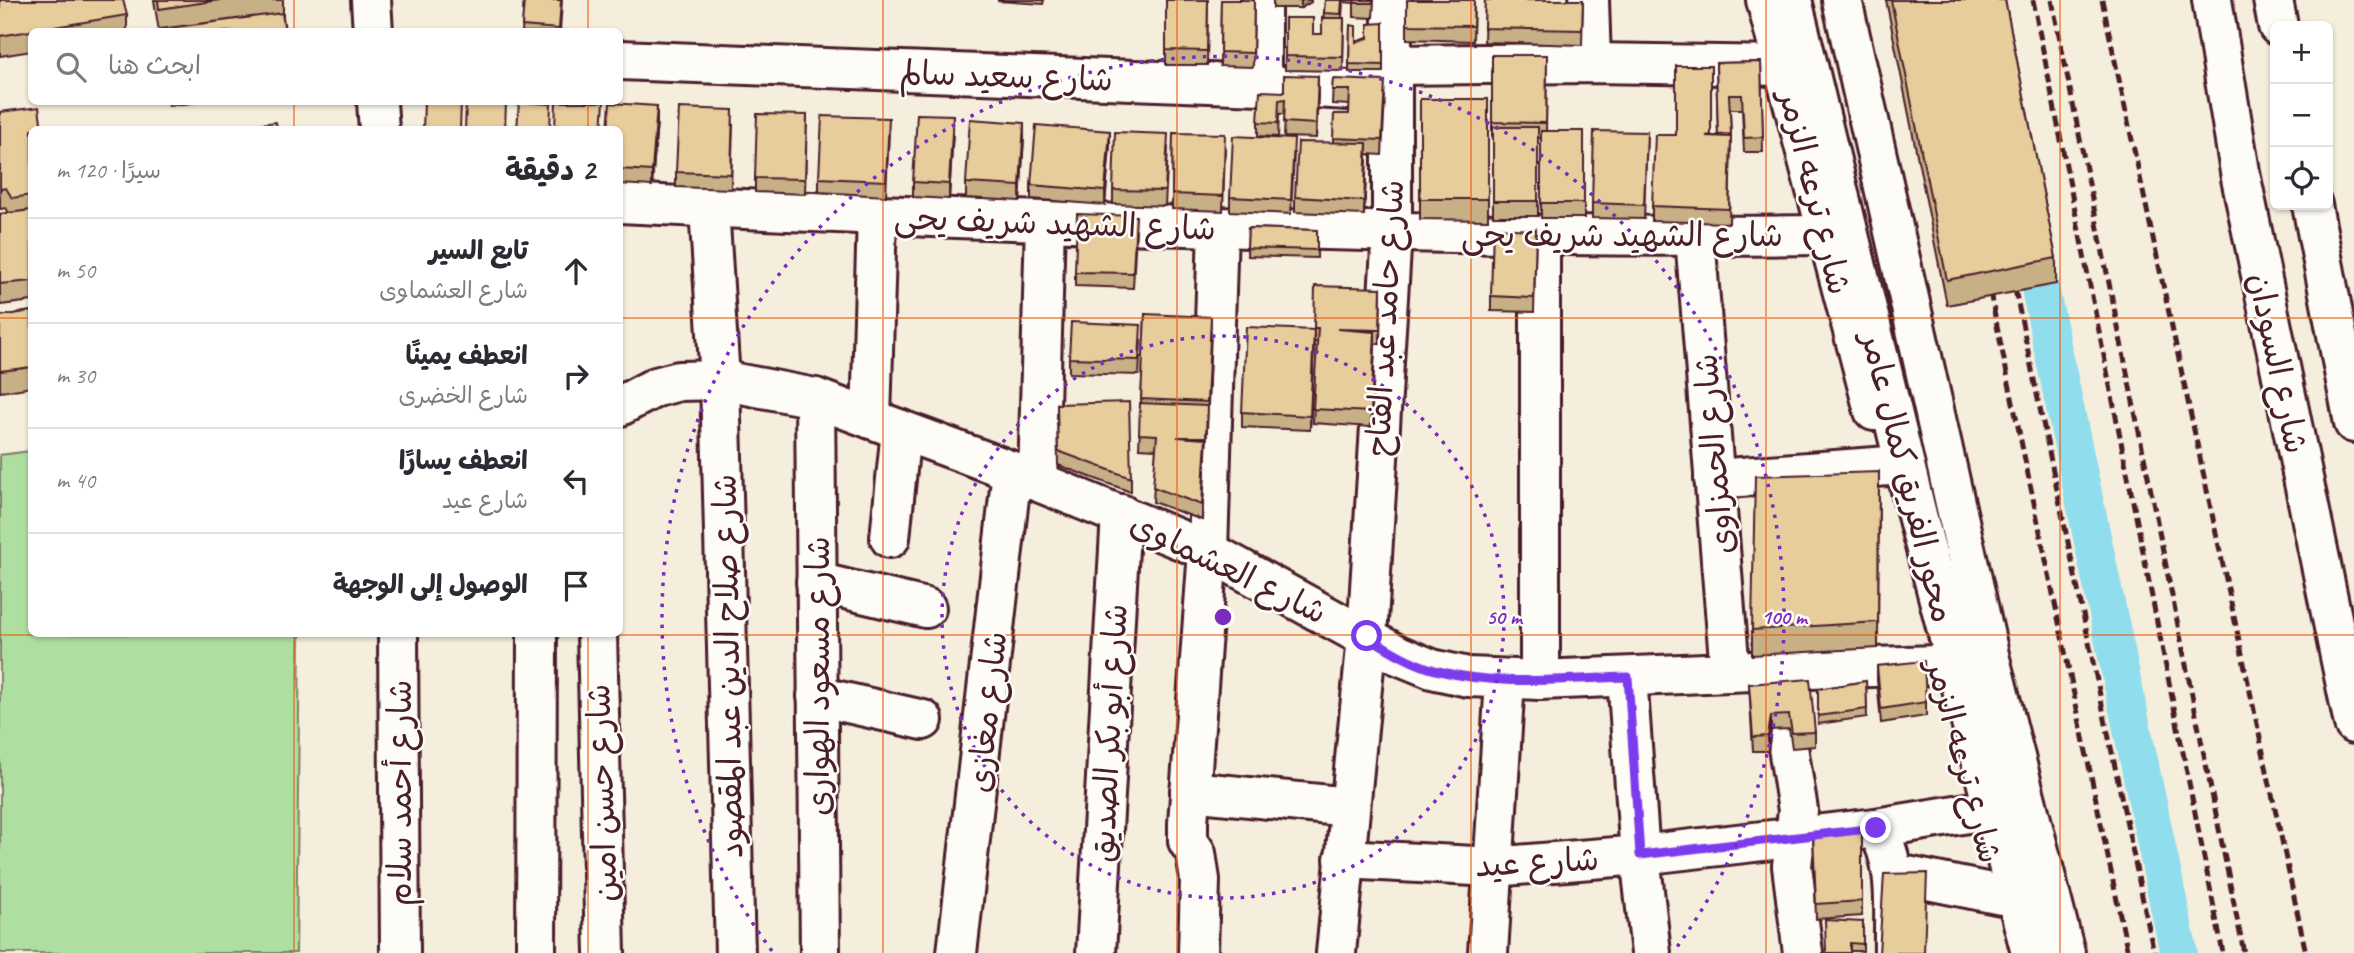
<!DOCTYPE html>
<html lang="ar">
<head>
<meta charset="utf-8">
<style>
	:root { --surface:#fff; --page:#f2f2f3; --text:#2b2b33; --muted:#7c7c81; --line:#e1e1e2 }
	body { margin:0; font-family:Caveat,"Playpen Sans Arabic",sans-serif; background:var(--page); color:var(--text); direction:rtl }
	.controls { position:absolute; right:21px; top:21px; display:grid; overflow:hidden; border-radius:10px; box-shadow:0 2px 5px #0004 }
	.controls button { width:63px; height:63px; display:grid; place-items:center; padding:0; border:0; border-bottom:2px solid var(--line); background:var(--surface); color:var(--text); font:35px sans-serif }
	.stop { position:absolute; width:21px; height:21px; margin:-16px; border:5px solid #7c3aed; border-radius:50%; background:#fff }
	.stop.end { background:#7c3aed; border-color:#fff; box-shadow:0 2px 7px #0008 }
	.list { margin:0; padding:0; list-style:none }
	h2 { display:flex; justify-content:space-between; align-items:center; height:91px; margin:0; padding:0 28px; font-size:30px }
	h2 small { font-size:23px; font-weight:400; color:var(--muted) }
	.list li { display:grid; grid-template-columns:46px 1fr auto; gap:21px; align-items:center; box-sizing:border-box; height:105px; padding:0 28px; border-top:2px solid var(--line) }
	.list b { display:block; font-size:26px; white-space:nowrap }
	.list p { margin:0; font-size:23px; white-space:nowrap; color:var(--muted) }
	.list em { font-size:23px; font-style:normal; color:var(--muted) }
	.icon { flex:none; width:38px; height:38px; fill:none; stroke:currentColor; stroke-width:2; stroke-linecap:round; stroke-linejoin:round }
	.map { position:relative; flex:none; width:2354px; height:953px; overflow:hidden; direction:ltr }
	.search { position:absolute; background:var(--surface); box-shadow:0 2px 5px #0004; left:28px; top:28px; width:595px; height:77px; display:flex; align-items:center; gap:18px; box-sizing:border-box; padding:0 24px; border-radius:10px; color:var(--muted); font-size:26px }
	.panel { position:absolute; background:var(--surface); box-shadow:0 2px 5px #0004; left:28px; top:126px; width:595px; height:511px; border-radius:10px; direction:rtl }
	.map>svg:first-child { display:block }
	.green { fill:#afdfa0; stroke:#7c7f66; stroke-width:2 }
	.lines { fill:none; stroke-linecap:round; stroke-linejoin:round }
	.canal { stroke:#8fdded; stroke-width:38 }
	.minor-casing { stroke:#4a1f2b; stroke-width:44 }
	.major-casing { stroke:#4a1f2b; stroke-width:44 }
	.highway-casing { stroke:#4a1f2b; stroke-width:44 }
	.minor { stroke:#fdfcf7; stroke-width:38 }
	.major { stroke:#fdfcf7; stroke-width:38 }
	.highway { stroke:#fdfcf7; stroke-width:38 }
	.rail { stroke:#4a1f2b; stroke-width:5; stroke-dasharray:10 5; stroke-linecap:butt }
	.wall { fill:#c7af86; stroke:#4a1f2b; stroke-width:2 }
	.shaded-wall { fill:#a28f6d; stroke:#4a1f2b; stroke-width:2 }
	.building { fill:#e7cc9c; stroke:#4a1f2b; stroke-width:2 }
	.route { stroke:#7c3aed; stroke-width:9 }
	.grid { fill:none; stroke:#e8590c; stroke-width:2; stroke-opacity:0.55 }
	.ring { fill:none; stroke:#7b2cbf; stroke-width:3.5; stroke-dasharray:3.5 7 }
	.labels { text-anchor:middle; stroke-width:5; stroke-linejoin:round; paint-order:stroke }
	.street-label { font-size:33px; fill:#4a1f2b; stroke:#fdfcf7 }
	.centre { fill:#7b2cbf; stroke:#fdfcf7; stroke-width:3.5 }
	.ring-label { font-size:21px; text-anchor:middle; font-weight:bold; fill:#7b2cbf; stroke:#fdfcf7; stroke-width:5; stroke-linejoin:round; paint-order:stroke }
</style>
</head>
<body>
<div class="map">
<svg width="2354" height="953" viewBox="0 0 2354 953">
	<rect width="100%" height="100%" fill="#f6eedc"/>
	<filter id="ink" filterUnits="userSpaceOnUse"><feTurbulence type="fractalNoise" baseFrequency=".0143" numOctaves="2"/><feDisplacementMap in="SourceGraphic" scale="14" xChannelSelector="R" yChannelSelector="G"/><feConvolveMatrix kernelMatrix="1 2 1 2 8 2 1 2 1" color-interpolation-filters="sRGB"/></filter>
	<g filter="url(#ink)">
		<!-- green -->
		<polygon class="green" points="31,451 32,634 300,634 296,953 0,953 0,455"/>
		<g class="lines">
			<!-- canal -->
			<polyline class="canal" points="2029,235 2179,953"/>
			<defs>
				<g id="minor">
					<polyline points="371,0 373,32"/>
					<polyline points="1261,0 1261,85"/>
					<polyline points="1589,0 1591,63"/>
					<polyline points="620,60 1261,85 1383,92"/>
					<polyline points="1391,65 1591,63 1785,66"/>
					<polyline points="377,102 379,130"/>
					<path d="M620,203C797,212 975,219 1153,225C1378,232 1602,238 1827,235"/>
					<polyline points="709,208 720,380 735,953"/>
					<polyline points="1540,235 1540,680"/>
					<polyline points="1695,237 1730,672"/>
					<polyline points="815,398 820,953"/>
					<polyline points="620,406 656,387 679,381 720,380 815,398 1012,471 1208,551 1398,655 1432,669 1468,677 1540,680 1776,670 1938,665"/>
					<polyline points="871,419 877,216"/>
					<polyline points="1714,479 1889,466"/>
					<polyline points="1038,481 1045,221"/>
					<polyline points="890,538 901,430"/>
					<polyline points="816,582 926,608"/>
					<polyline points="398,634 400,953"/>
					<polyline points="597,634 605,953"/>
					<polyline points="1627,677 1640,855 1651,953"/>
					<polyline points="1777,678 1798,810 1792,866 1803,953"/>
					<polyline points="817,696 923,720"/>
					<polyline points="1190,791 1349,807"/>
					<path d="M1876,828C1900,864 1893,912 1894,953"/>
					<polyline points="1344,859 1493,867 1640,855 1876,828 1980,811"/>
					<polyline points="1893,873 2001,895"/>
					<polyline points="536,953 537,634"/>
					<polyline points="957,953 1012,471"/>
					<polyline points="1096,953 1121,514"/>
					<polyline points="1198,953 1200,880 1196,853 1188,841 1188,823 1208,551 1218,227"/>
					<polyline points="1336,953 1367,637 1392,233 1392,0"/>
					<polyline points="1488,953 1505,680"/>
				</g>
				<g id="major">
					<polyline points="1766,0 1874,411"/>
					<polyline points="2212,0 2241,178 2354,724"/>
					<polyline points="2273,0 2278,26"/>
					<polyline points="2312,205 2354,423"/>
				</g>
				<g id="highway">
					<polyline points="1792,0 1917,515 2031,953"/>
					<polyline points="1842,0 1990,659 2065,953"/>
				</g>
			</defs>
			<!-- minor casing -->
			<use href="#minor" class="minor-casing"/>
			<!-- major casing -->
			<use href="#major" class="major-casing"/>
			<!-- highway casing -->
			<use href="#highway" class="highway-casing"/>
			<!-- minor -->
			<use href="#minor" class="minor"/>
			<!-- major -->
			<use href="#major" class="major"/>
			<!-- highway -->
			<use href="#highway" class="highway"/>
			<!-- rail -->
			<g class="rail">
				<polyline points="2033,0 2223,953"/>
				<polyline points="2052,0 2244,953"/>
				<polyline points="2102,0 2306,953"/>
				<polyline points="2012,275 2154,953"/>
				<polyline points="1987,278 2128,953"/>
			</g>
		</g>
		<!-- wall -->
		<g class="wall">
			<polygon points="0,0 127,15 127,32 32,32 32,51 0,56"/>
			<polygon points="154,0 283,0 283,16 285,32 159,32"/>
			<polygon points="524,0 562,0 560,32 522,32"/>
			<polygon points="998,0 1044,0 1043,4 998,1"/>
			<polygon points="1166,0 1208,0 1207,65 1166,65"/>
			<polygon points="1221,0 1254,0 1253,67 1220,66"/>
			<polygon points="1273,0 1311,0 1311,2 1301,8 1273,8"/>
			<polygon points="1325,0 1374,0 1373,18 1354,17 1354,3 1343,2 1342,18 1344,18 1343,71 1285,70 1285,18 1313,34 1322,34"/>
			<polygon points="1407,0 1474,0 1473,41 1407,39"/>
			<polygon points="1485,0 1583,0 1582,45 1484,42"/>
			<polygon points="1886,0 2005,0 2056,258 2056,284 1947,305"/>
			<polygon points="1383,23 1383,72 1349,72 1350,25 1356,42 1368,38"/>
			<polygon points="1492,55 1547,55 1546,131 1584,131 1584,218 1541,218 1541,138 1538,138 1538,216 1493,216 1493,136 1492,136"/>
			<polygon points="1761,62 1763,152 1744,152 1742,109 1730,109 1731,137 1729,223 1652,221 1652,206 1711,136 1718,136 1716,63"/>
			<polygon points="1333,79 1385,96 1382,155 1367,154 1364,215 1295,212 1295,197 1333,143 1333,138 1349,114 1350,105 1332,104"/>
			<polygon points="1318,91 1316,138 1284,137 1285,114 1279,114 1278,137 1258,136 1258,122 1284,92"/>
			<polygon points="1420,99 1488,99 1488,220 1420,219"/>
			<polygon points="168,102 198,102 169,106"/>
			<polygon points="0,112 32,130 32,301 0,305 0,214 9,213 6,208 0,209"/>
			<polygon points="807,115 805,194 755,192 755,178"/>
			<polygon points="657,120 652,186 620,184 620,130"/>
			<polygon points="733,125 731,189 676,187 676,172"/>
			<polygon points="953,130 949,199 913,197 913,182"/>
			<polygon points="1647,132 1644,219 1592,218 1592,203"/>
			<polygon points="889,133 886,196 819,192 819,178"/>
			<polygon points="1173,133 1225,149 1223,211 1172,209"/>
			<polygon points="1024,137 1020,201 966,198 966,183"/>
			<polygon points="1110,145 1105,205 1031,199 1031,185"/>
			<polygon points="1168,148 1165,206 1113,204 1113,190"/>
			<polygon points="1294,154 1291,214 1230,211 1230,197"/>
			<polygon points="1248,228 1317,230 1317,258 1247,256"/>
			<polygon points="1536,230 1534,312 1491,311 1491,296"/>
			<polygon points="1136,231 1133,288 1075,286 1075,272"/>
			<polygon points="1381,288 1380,344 1375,344 1371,427 1313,423 1317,342 1314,342 1310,430 1242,427 1242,412 1314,330 1314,328"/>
			<polygon points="32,311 32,387 0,392 0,316"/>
			<polygon points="1145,314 1211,332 1206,454 1202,520 1153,502 1156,449 1139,448"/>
			<polygon points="1141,340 1139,375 1069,373 1069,358"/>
			<polygon points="1057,404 1131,478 1131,492 1058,465"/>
			<polygon points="1879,472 1878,648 1752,655 1752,630"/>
			<polygon points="1877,666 1926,702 1926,716 1881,723 1877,680"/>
			<polygon points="1866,681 1867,717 1818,724 1818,689"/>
			<polygon points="1749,684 1815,732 1815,746 1792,748 1789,729 1771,730 1768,751 1753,751"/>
			<polygon points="1862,829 1862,916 1816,919 1813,834"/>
			<polygon points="1863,922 1863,951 1850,951 1826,953"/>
		</g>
		<!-- shaded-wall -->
		<g class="shaded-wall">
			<polygon points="1302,0 1311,0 1311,2 1301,8 1301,1"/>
			<polygon points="1318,76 1318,91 1316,138 1316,124"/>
			<polygon points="657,106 657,120 652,186 652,171"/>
			<polygon points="953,115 953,130 949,199 949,184"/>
			<polygon points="1024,123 1024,137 1020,201 1020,186"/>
			<polygon points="1110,131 1110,145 1105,205 1105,191"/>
			<polygon points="1367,143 1367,158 1364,215 1364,201"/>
			<polygon points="1211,317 1206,454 1202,520 1202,505 1206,445"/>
			<polygon points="1314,330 1314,345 1310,430 1310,416"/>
			<polygon points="1375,332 1375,347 1371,427 1371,412"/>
			<polygon points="1771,716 1771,730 1768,751 1768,736"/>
		</g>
		<!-- building -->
		<g class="building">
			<polygon points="0,0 123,0 127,15 0,36"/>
			<polygon points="158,0 220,0 159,9"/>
			<polygon points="524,0 561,0 559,29 522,26"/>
			<polygon points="1166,0 1208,0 1207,51 1166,50"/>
			<polygon points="1221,0 1254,0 1253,53 1220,52"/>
			<polygon points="1325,0 1342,0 1341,14 1324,13"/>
			<polygon points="1355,0 1373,0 1373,3 1354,3"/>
			<polygon points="1407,0 1474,0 1473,26 1407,25"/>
			<polygon points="1485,0 1583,0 1582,30 1484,28"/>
			<polygon points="1891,0 2005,0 2056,258 1947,280"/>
			<polygon points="282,13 285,32 161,32 161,29"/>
			<polygon points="1285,18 1313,18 1313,34 1322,34 1322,18 1344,18 1343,57 1285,56"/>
			<polygon points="1383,23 1383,65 1349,64 1350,25 1356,26 1356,42 1368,38 1368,24"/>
			<polygon points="1492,55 1547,55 1546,123 1492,122"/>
			<polygon points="1761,62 1763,137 1744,138 1742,95 1729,95 1731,134 1718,135 1716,63"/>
			<polygon points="1676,66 1711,66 1711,135 1706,136 1731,137 1729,209 1652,206 1655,135 1676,135"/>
			<polygon points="1284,75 1318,76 1316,124 1284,122 1285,99 1279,100 1278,123 1258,122 1260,91 1284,92"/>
			<polygon points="1333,79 1385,81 1382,140 1333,138 1334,114 1349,114 1350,90 1332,90"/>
			<rect x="1420" y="99" width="68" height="100"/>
			<polygon points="424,102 461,102 460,130 423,130"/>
			<polygon points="466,102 506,102 505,130 465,130"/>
			<polygon points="519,102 551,104 550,130 517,130"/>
			<polygon points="556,102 604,102 602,130 555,130"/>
			<polygon points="610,103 657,106 652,171 620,169 620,130 608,130"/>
			<polygon points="39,107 42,130 32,130 32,195 12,198 6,188 0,189 0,112"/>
			<polygon points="679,108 733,110 731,174 676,172"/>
			<polygon points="757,114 807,115 805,179 755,178"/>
			<polygon points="917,114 953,115 949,184 913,182"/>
			<polygon points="822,116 889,118 886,181 819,178"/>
			<polygon points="970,119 1024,123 1020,186 966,183"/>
			<polygon points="276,122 277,130 208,130"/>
			<polygon points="1036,125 1110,131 1105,191 1031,185"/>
			<rect x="1493" y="127" width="45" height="74"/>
			<rect x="1541" y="131" width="43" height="72"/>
			<polygon points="1594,131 1647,132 1644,205 1592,203"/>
			<polygon points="1115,132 1168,134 1165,191 1113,190"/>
			<polygon points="1173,133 1225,134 1223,196 1172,194"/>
			<polygon points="1233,136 1294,139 1291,200 1230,197"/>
			<polygon points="1298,142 1367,143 1364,201 1295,197"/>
			<polygon points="32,210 32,281 0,284 0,214"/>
			<polygon points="1077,214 1136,216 1133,273 1075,272"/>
			<polygon points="1248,228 1317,230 1317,250 1247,248"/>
			<polygon points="1493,228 1536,230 1534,298 1491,296"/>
			<polygon points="1315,286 1381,288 1380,330 1337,329 1375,332 1371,412 1313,409 1318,328 1314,328"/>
			<polygon points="32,311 32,367 0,371 0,316"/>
			<polygon points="1145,314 1211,317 1207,402 1141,399"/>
			<polygon points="1071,322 1141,325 1139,360 1069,358"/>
			<polygon points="1246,327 1314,330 1310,416 1242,412"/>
			<polygon points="1129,402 1131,478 1058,451 1057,404"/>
			<polygon points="1140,403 1207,406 1206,437 1177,437 1206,439 1202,505 1153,487 1157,435 1139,434"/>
			<polygon points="1879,472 1878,622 1752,630 1755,476"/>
			<polygon points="1924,661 1926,702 1881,709 1877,666"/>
			<polygon points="1810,679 1815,732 1792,733 1789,715 1771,716 1768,736 1753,737 1749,684"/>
			<polygon points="1866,681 1867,709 1818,716 1818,689"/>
			<polygon points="1862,829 1862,901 1816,904 1813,834"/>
			<polygon points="1927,873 1924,953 1879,953 1884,874"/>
			<polygon points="1825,920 1863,922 1863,944 1850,943 1850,953 1826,953"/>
		</g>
	</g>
	<g class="lines" filter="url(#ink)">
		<!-- route -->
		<path class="route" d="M1367,636C1388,649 1410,663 1435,670C1497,687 1564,679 1628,677L1640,855L1876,828"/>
	</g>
	<!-- grid -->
	<path class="grid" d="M294,0V32M588,0V32M883,0V953M1177,0V953M1471,0V953M1766,0V953M2060,0V953M294,102V130M588,102V130M0,318H32M620,318H2354M294,634V953M588,634V953M0,635H2354"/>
	<!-- distance rings -->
	<g class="ring">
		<circle cx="1223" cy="617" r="281"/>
		<path d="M772 951A561 561 0 1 1 1674 951"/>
	</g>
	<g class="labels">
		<!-- street labels -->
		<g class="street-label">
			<text transform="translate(1006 75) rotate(2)" y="12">شارع سعيد سالم</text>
			<text transform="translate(1816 192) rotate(76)" y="12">شارع ترعه الزمر</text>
			<text transform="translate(1055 222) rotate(2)" y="12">شارع الشهيد شريف يحى</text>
			<text x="1622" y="246">شارع الشهيد شريف يحى</text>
			<text transform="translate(1384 318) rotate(-87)" y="12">شارع حامد عبد الفتاح</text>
			<text transform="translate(2279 363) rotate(78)" y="12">شارع السودان</text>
			<text transform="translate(1713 454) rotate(-95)" y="12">شارع الحمزاوى</text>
			<text transform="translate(1909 477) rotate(76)" y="12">محور الفريق كمال عامر</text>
			<text transform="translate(1229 567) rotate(26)" y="12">شارع العشماوى</text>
			<text transform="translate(727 666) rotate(-91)" y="12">شارع صلاح الدين عبد المقصود</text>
			<text transform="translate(817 676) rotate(-90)" y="12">شارع مسعود الهوارى</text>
			<text transform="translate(986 712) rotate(-84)" y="12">شارع مغازى</text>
			<text transform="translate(1108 733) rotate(-87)" y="12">شارع أبو بكر الصديق</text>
			<text transform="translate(1965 761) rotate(75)" y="12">شارع ترعه الزمر</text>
			<text transform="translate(399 793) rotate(-90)" y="12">شارع أحمد سلام</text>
			<text transform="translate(601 793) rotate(-92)" y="12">شارع حسن امين</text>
			<text transform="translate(1537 861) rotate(-3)" y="12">شارع عيد</text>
		</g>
	</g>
	<circle cx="1223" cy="617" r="10" class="centre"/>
	<g class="ring-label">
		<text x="1504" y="624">50 m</text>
		<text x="1784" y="624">100 m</text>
	</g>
</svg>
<div class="controls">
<button>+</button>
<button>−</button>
<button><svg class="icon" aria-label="locate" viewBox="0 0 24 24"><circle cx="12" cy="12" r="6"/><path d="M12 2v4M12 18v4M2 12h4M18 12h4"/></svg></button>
</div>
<div class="stop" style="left:1367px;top:636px"></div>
<div class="stop end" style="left:1876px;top:828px"></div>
<div class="search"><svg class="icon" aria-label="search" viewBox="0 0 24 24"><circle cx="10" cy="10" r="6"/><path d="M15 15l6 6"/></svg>ابحث هنا</div>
<section class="panel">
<h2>2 دقيقة<small>سيرًا · 120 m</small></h2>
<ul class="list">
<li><svg class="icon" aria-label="ahead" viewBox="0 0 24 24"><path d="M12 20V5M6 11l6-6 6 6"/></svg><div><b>تابع السير</b><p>شارع العشماوى</p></div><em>50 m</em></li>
<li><svg class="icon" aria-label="right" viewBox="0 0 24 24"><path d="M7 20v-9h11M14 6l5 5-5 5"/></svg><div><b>انعطف يمينًا</b><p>شارع الخضرى</p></div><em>30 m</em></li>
<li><svg class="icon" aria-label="left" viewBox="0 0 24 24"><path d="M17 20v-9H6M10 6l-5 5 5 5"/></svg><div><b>انعطف يسارًا</b><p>شارع عيد</p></div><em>40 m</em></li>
<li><svg class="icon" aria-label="arrive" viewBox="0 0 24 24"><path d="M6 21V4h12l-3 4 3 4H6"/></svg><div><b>الوصول إلى الوجهة</b></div></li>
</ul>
</section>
</div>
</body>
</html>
